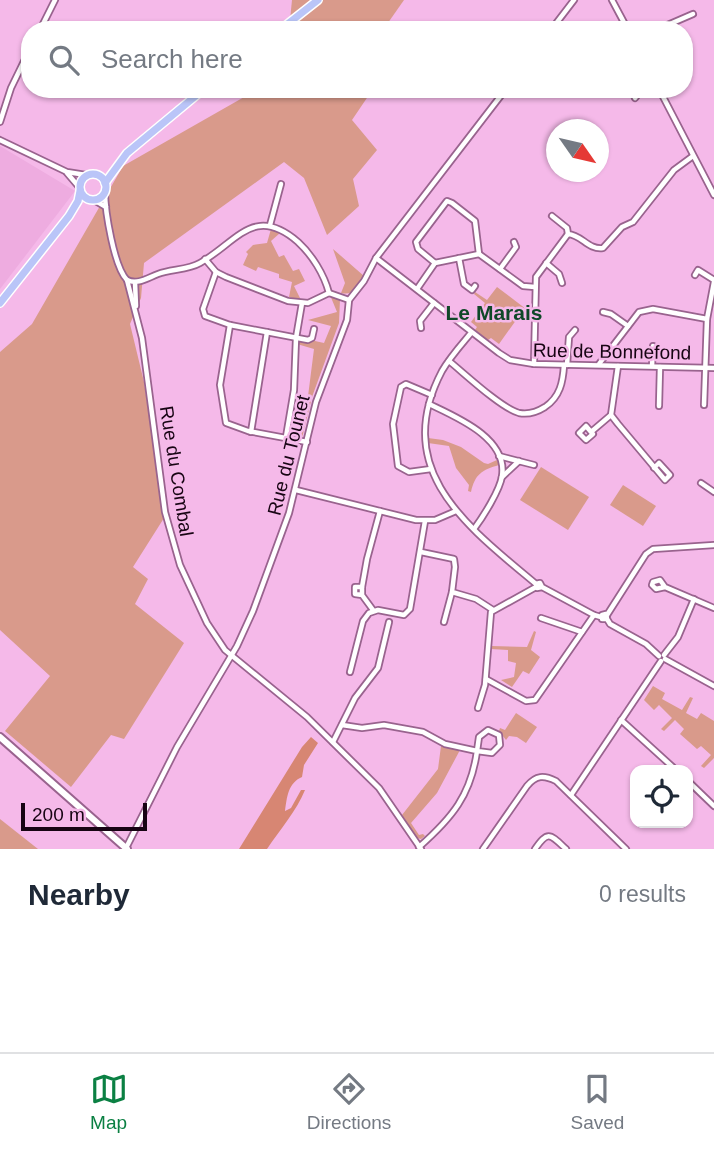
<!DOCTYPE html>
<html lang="en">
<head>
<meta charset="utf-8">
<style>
	:root { --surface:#fff; --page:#f2f2f3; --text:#1f2937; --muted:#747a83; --line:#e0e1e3; --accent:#0b8043 }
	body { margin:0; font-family:Helvetica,sans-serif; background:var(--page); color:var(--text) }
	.controls { position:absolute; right:21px; bottom:21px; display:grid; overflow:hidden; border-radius:14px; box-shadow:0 2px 5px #0004 }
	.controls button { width:63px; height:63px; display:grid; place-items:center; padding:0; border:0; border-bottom:2px solid var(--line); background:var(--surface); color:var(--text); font:35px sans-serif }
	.compass { position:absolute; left:546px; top:119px; width:63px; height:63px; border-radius:50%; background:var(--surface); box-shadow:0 2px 5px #0004; rotate:124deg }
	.scale { position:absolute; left:21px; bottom:18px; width:126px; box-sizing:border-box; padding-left:7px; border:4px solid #170413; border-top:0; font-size:19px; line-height:24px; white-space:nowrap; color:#170413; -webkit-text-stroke:5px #f5b9e9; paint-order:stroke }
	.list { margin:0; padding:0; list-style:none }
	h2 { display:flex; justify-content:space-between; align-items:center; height:91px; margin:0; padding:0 28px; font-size:30px }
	h2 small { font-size:23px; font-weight:400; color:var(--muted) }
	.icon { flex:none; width:38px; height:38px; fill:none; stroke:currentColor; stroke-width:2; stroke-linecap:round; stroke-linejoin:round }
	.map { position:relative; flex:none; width:714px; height:849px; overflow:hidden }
	.search { position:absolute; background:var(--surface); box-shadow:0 2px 5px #0004; left:21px; right:21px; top:21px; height:77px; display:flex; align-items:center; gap:18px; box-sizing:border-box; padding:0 24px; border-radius:28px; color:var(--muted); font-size:26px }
	.sheet { height:203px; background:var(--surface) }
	nav { display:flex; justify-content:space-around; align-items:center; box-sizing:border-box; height:98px; border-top:2px solid var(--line); background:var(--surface); font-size:19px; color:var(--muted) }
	nav a { display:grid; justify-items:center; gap:4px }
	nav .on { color:var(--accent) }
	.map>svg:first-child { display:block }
	.built { fill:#eeace0 }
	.green { fill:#d99a8b }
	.forest { fill:#d78673 }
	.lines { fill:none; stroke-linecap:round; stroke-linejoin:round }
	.street-casing { stroke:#99638e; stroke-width:8 }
	.secondary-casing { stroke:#99638e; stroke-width:10 }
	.primary-casing { stroke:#fff; stroke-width:10 }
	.street { stroke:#fff; stroke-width:4.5 }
	.secondary { stroke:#fff; stroke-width:6 }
	.primary { stroke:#bac5f8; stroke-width:7 }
	.labels { text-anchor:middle; stroke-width:5; stroke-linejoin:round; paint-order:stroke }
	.street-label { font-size:19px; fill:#170413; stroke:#f5b9e9 }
	.neighbourhood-label { font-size:21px; font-weight:bold; fill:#0f4828; stroke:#f5b9e9 }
</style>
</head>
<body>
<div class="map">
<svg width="714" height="849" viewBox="0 0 714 849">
	<rect width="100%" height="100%" fill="#f5b9e9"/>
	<!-- built -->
	<polygon class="built" points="0,146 75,191 0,289"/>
	<!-- green -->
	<g class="green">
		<polygon points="292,0 404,0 383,30 289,30"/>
		<polygon points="258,89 373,89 352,120 377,150 353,179 359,206 327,235 304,178 284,162 144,263 141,298 130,324 144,382 164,518 133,567 148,579 135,604 184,643 124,739 111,735 71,787 5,731 50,676 0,630 0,352 32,324 123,166"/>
		<polygon points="271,229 280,233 271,241 279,257 284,255 293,271 299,269 305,281 294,286 301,300 289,297 292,282 279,278 279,274 258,267 256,271 243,265 248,254 246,252 253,245 267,243"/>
		<path d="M333,249L364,276C359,286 354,296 341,293L345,283Z"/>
		<polygon points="497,287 526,309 532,309 532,315 519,316 499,344 491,338 488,340 475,330 477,327 471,322 485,303 474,294 475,292 487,300"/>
		<polygon points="330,295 340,299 339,323 312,397 302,438 300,438 305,420 314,349 297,344 297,340 309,342 315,338 315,341 324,343 331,326 308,320 337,312"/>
		<path d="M428,438L443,440L461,447L484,463L488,464L497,460L499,465C482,470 475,474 471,492L468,491L469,485L456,468L449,446L428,443Z"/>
		<polygon points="541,467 589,497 568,530 520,500"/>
		<polygon points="623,485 656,506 643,526 610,505"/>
		<polygon points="534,631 536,632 531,650 540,657 529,674 523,671 512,687 501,680 514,677 516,663 508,661 508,650 491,649 491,646 527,647"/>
		<polygon points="653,686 665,693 662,699 682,710 690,697 693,698 686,713 697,719 701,713 714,721 714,758 704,768 701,766 711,755 701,746 697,749 680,734 684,729 675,720 664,731 661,729 672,718 659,705 654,710 644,700"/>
		<polygon points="516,713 537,727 526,743 517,737 509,736 506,740 499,731 500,728 505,730"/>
		<polygon points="441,746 460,750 437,793 411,823 419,835 423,834 425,836 421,839 417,838 402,815 438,769"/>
		<polygon points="0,819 38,849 0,849"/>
	</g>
	<!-- forest -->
	<path class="forest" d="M311,737L318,743L304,765L302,777C288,783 287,797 285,811L291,808L301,790H305C297,810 279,831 267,849H239L302,747Z"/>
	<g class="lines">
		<defs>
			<g id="street">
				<polyline points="612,0 628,30"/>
				<polyline points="40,30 55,0"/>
				<polyline points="551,30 574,0"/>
				<polyline points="656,30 693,14"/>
				<polyline points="659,89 714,195"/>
				<polyline points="635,98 642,89"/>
				<polyline points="0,122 11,88 30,49"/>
				<polyline points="0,140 67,172 86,175"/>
				<polyline points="67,173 79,187"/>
				<path d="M105,192C105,211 114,267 127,280L142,338L165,512L180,565L207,623L225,650L307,717L379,788L421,849"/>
				<polyline points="94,200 106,207"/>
				<path d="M552,216L567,228L568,234C582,235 588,250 603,248L622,227L633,222L674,170L693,156"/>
				<polyline points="270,225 281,184"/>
				<polyline points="376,258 499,353 510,360 534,364 714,368"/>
				<polyline points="459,258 464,284 472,290 475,286"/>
				<polyline points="205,259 216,272 226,277 288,301 308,303 329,293"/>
				<polyline points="435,263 418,249 416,242 447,201 452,203 475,221 479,254"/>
				<polyline points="546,263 559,274 562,283"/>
				<polyline points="500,269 516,247 514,242"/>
				<polyline points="216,272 203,309 205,316 230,325 308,340 312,338 314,329"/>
				<polyline points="695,275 698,270 714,280"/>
				<path d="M127,280C138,285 147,278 158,274C171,269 188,270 200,263C237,242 254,204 298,242C312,255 324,274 329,293"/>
				<polyline points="135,282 136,306"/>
				<polyline points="417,289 435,263 479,254 523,286 535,287"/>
				<polyline points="329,293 349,300"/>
				<polyline points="603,312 611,314 628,326"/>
				<polyline points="230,325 220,385 226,423 248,431 307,442"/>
				<polyline points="421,328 420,321 434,303"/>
				<path d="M471,333C461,345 450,357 442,371C390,470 467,526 536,584"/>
				<path d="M449,361C465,374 501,408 519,413C529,415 537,412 545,407C560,397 563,382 564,365"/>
				<polyline points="534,364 536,277 568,234"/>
				<polyline points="599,364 639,312 653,309 707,319"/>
				<polyline points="567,365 569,337 575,330"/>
				<polyline points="618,366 611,415 618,424 665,480 670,475 659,463 654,468"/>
				<polyline points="652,366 653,346"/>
				<path d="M429,404C456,417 508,438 502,476C500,490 483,517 474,529"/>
				<polyline points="704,405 707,319 714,282"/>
				<polyline points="659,406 660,367"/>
				<polyline points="251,432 267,332"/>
				<polyline points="591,432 593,434 586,440 579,433 586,426 591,432 611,415"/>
				<polyline points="286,437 294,390 296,338 302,303"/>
				<polyline points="499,456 534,465"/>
				<polyline points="431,469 409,472 398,466 393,424 401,387 406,384 432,395"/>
				<polyline points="502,477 519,461"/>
				<polyline points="701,483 714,492"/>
				<polyline points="296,490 416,520 435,520 456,511"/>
				<polyline points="421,552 454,559 455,567 452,592 476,599 493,610"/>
				<polyline points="362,587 367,559 380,511"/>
				<polyline points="542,587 540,583 536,584 537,588 542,587 594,615 601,617"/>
				<polyline points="665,587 656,589 652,585 653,582 660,580 665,587 714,608"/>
				<polyline points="362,595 355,594 355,587 362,587 362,595 373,610"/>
				<polyline points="607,615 646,554 653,549 714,545"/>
				<polyline points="541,618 582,632"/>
				<polyline points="607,619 606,614 602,615 602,619 607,619 610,624 646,644 659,656"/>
				<polyline points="444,622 452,592"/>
				<polyline points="664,655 678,637 694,599"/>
				<polyline points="665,659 714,686"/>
				<polyline points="350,672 363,621 369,613 378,610 404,615 410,609 425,521"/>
				<polyline points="486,679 526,701 535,700 594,615"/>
				<polyline points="478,708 485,685 491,612 536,587"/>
				<polyline points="621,720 676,770"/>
				<path d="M342,725L362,728L384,725L423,732L445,744L477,751C471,795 452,818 419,847"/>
				<polygon points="488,730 499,735 500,745 492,753 477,751 479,737"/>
				<polyline points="333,742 355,698 378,668 389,622"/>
				<polyline points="688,781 714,806"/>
				<polyline points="571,795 661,661"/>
				<polyline points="126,848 177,747 237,646 253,611 289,513 316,402 347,320 349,300 364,281 376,258 506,89"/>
				<path d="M483,849L527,786C536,775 544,775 556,781L626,849"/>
				<path d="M535,849C548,830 550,834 566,849"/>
			</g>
			<polyline id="secondary" points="0,737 127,849"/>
			<g id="primary">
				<polyline points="280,30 318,0"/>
				<circle cx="93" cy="187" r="13"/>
				<polyline points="105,183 127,153 204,89"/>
				<polyline points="0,303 69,216 78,201 80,191"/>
			</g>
		</defs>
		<!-- street casing -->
		<use href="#street" class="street-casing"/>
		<!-- secondary casing -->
		<use href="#secondary" class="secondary-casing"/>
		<!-- primary casing -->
		<use href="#primary" class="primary-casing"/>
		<!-- street -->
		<use href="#street" class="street"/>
		<!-- secondary -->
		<use href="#secondary" class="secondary"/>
		<!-- primary -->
		<use href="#primary" class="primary"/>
	</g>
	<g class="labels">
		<!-- street labels -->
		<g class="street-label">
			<text transform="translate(612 351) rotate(1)" y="7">Rue de Bonnefond</text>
			<text transform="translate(288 455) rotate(-76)" y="7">Rue du Tounet</text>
			<text transform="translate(177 471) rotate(81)" y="7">Rue du Combal</text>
		</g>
		<!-- neighbourhood labels -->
		<g class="neighbourhood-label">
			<text x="494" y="320">Le Marais</text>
		</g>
	</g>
</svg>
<div class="controls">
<button><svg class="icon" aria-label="locate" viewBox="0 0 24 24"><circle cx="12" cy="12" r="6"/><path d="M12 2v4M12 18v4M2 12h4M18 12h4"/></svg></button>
</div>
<svg class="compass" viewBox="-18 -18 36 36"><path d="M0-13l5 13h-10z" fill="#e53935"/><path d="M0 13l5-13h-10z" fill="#747a83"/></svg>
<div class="scale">200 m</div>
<div class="search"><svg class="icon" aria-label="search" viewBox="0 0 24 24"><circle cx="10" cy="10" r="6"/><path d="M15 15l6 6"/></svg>Search here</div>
</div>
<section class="sheet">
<h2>Nearby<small>0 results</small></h2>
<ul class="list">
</ul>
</section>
<nav>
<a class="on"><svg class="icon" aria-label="map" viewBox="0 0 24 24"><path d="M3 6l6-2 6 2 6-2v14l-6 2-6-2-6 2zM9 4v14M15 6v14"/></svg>Map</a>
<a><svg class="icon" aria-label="directions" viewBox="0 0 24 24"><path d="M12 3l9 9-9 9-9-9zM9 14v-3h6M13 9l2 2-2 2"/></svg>Directions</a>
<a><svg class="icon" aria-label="saved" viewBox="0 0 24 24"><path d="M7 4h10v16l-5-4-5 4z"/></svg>Saved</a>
</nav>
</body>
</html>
